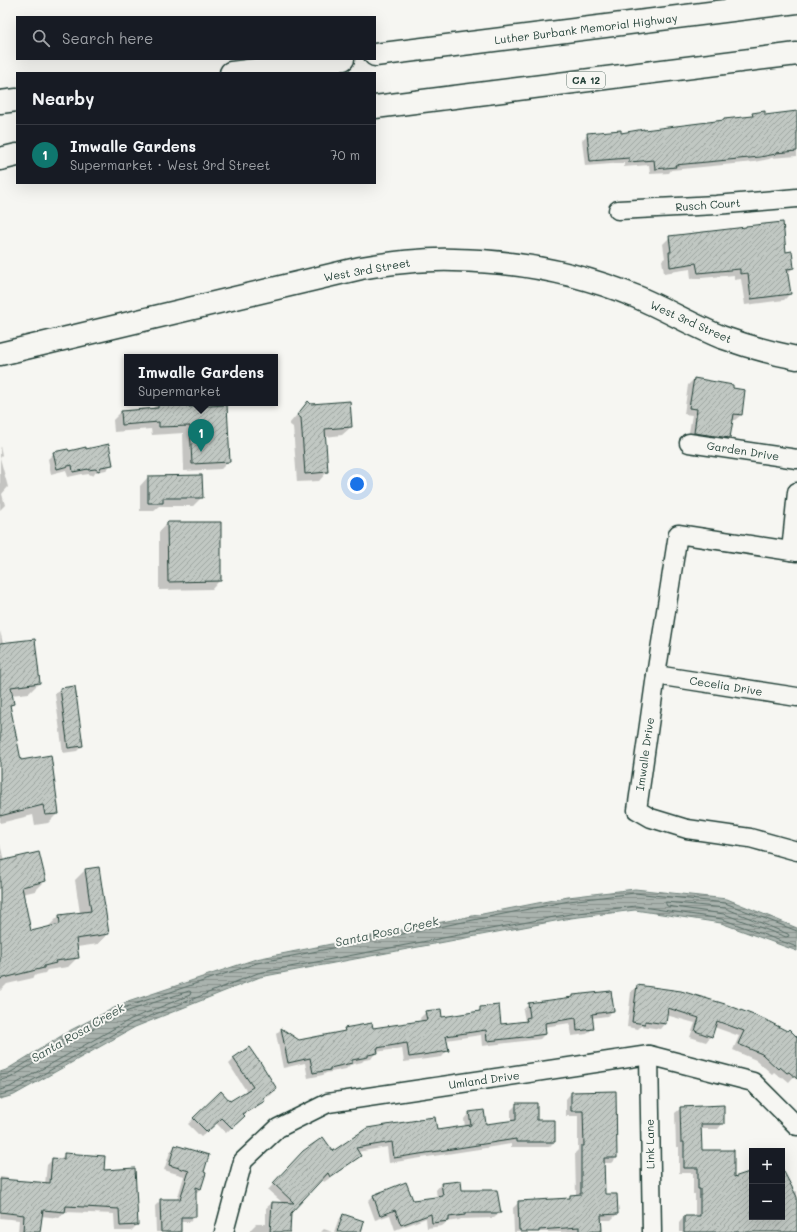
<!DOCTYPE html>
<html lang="en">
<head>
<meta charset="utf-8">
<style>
	:root { --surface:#171b24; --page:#242831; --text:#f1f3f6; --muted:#9ea1a6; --line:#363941; --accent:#0f766e }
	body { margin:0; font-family:Mali,sans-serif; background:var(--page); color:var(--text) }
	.controls { position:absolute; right:12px; bottom:12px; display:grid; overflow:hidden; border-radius:0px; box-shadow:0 4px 16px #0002 }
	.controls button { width:36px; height:36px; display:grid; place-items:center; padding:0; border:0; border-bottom:1px solid var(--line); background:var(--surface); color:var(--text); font:20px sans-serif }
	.you { position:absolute; left:357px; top:484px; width:14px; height:14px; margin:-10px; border:3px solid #fff; border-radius:50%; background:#1a73e8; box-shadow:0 0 0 6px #1a73e833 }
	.badge { display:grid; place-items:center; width:26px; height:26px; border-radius:50%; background:var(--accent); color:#fff; font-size:13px; font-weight:700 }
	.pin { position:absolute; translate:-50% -33px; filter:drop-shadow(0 1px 2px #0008) }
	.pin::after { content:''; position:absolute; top:21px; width:14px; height:12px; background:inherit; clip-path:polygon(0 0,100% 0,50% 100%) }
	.popup { position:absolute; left:124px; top:354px; width:154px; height:52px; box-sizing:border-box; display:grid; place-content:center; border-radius:0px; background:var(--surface); filter:drop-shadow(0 1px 3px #0005); font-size:13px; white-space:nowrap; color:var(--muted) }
	.popup b { font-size:15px; color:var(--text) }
	.popup::after { content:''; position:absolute; left:50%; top:100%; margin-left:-8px; border:8px solid transparent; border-top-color:var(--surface) }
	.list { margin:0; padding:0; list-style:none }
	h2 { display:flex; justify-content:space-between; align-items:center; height:52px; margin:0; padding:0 16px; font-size:17px }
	h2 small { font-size:13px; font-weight:400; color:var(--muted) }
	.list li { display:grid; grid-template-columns:26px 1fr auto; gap:12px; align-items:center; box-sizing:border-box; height:60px; padding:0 16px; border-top:1px solid var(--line) }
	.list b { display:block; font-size:15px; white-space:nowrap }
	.list p { margin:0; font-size:13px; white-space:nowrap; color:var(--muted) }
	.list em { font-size:13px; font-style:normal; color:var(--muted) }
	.icon { flex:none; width:22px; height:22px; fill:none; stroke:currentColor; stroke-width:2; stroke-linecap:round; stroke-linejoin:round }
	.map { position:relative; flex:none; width:797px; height:1232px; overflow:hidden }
	.search { position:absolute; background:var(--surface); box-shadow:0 4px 16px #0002; left:16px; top:16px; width:360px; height:44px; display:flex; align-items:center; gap:10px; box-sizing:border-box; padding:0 14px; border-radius:0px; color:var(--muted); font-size:15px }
	.panel { position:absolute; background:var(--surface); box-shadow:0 4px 16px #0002; left:16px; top:72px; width:360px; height:112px; border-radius:0px }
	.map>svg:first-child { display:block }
	.water { fill:url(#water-rules); stroke:#72847d }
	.shadow { fill:#0003 }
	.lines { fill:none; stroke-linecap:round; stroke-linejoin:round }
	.shore { stroke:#576c65; stroke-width:1 }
	.building { fill:url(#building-hatch); stroke:#1f3d34 }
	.street-casing { stroke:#1f3d34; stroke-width:21 }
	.secondary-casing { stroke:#1f3d34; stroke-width:25 }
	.highway-casing { stroke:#1f3d34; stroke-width:25 }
	.street { stroke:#f6f6f2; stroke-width:18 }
	.secondary { stroke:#f6f6f2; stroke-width:22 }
	.highway { stroke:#f6f6f2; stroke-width:22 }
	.labels { text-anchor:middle; stroke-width:4; stroke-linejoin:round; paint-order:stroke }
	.shield { fill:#f6f6f2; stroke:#60746d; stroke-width:1 }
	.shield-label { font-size:10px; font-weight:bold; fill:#1f3d34 }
	.street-label { font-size:11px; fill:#1f3d34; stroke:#f6f6f2 }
	.water-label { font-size:12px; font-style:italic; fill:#425a52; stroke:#f6f6f2 }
</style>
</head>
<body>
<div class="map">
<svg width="797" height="1232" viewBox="0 0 797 1232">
	<defs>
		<pattern id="water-rules" width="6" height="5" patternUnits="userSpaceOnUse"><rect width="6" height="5" fill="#aab3ae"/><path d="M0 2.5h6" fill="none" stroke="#8a938e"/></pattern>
		<pattern id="building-hatch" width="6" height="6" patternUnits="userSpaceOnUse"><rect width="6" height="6" fill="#c1c8c3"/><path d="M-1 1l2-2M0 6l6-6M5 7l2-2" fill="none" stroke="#9ca49f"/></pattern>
	</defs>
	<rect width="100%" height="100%" fill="#f6f6f2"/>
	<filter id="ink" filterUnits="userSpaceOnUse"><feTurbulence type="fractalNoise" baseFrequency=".025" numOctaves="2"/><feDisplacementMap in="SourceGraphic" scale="8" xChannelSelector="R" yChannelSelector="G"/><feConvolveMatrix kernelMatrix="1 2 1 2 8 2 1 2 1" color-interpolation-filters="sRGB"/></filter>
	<g filter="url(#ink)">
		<!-- water -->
		<polygon class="water" points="635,889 727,899 797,928 797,951 721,923 635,910 571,918 260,977 135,1027 14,1095 0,1099 0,1072 6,1070 71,1030 122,1004 256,959 568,897"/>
		<!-- shadow -->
		<g class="shadow">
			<polygon points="797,113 797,156 771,158 769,159 754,162 671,170 669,173 650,174 649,165 624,167 624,163 585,166 582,140 588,134 620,134 749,118 753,114 764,116"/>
			<polygon points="746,227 786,253 793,268 787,274 790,294 784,300 745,305 741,279 734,280 734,275 691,279 690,269 664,273 662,260 665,258 663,244 670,237 745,228"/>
			<polygon points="694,379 732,389 741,415 735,420 732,420 729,438 724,444 688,438 692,415 684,414 688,385"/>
			<polygon points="308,402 351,427 342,435 325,437 327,472 319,481 297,482 293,427 289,424"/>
			<polygon points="158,403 226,403 229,461 221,469 184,471 183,433 152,435 151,429 114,432 113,420 121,412 152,409"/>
			<polygon points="0,446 2,456 0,458 8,487 2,494 5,505 0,510"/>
			<polygon points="68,452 111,465 106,470 96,472 93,476 89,474 82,475 82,474 68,477 66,470 51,474 48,459 54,453"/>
			<polygon points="148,477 202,497 193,506 159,506 153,511 140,511 140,486"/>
			<polygon points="167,523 220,580 212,589 159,590 159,532"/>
			<polygon points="0,631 3,643 39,683 29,693 11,695 13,704 9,708 20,761 58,813 48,823 35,825 33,815 0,823"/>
			<polygon points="60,689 82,746 77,751 63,753 55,694"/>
			<polygon points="0,844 4,861 45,881 35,891 22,894 30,932 49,928 49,926 59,916 80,913 75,880 85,870 108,934 98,944 77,947 78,957 68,967 47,970 45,973 36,975 33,978 7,984 0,991"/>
			<polygon points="637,986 797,1038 797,1073 789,1082 783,1077 781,1078 774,1072 772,1074 756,1060 733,1050 739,1036 714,1027 711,1036 706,1042 690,1037 695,1023 666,1015 665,1023 660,1029 641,1026 638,1029 627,1027 631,992"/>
			<polygon points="573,996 613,1011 607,1016 592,1018 593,1028 587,1034 572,1036 570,1023 544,1027 545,1034 540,1039 482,1046 481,1035 446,1040 447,1051 442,1057 404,1062 402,1048 376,1052 371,1059 364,1060 362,1062 350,1065 346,1069 326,1073 323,1075 308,1078 305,1063 283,1068 276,1034 281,1029 299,1041 342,1032 345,1029 372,1029 421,1022 420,1018 426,1012 441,1018 476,1013 481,1008 500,1025 523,1023 525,1021 523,1010 529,1004 571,998"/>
			<polygon points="234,1059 276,1089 271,1095 263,1099 263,1100 258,1106 243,1115 244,1116 226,1133 216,1123 201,1137 188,1124 221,1092 230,1102 247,1092 229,1064"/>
			<polygon points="571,1093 616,1158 611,1163 603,1163 604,1195 617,1214 611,1220 600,1220 601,1231 599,1232 514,1232 513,1208 519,1202 567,1199 571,1196 576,1195 575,1153 578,1150 578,1116 566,1116 566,1099"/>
			<polygon points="517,1104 536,1121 554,1142 549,1147 511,1147 511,1144 389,1163 387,1147 357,1152 360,1156 354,1161 324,1182 322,1178 290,1213 289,1232 250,1232 250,1230 256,1224 266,1224 266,1208 272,1203 283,1203 268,1190 297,1158 332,1153 436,1131 465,1127 464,1119 469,1113 485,1126 511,1121 511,1110"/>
			<polygon points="681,1108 723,1123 718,1129 701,1129 701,1151 733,1178 752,1172 752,1217 782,1217 782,1173 794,1192 797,1191 797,1232 679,1232 679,1223 684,1217 695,1217 695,1194 693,1194 693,1173 679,1173 679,1147 676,1147 675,1113"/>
			<polygon points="175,1146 201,1188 195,1194 195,1216 190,1222 180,1222 180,1232 156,1232 155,1206 161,1200 177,1200 184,1176 164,1170 170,1152"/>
			<polygon points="65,1154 103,1171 137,1225 131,1231 115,1231 114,1214 65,1212 59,1218 41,1216 39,1232 18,1232 19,1220 0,1218 0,1177 8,1178 7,1180 45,1184 47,1165 53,1159 59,1160"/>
			<polygon points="441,1184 500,1213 494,1218 461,1219 459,1220 447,1222 442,1226 427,1228 426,1218 395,1230 390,1215 375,1220 368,1201 373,1196 412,1201 437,1198 436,1190"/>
			<polygon points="343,1215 360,1232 334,1232 338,1221"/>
			<polygon points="324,1229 332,1232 321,1232"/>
		</g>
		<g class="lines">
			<!-- shore -->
			<g class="shore">
				<polygon points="666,902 725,908 788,934 789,936 786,937 724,914 667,906 666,904"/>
				<polyline points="0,1075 8,1074 73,1034 123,1008 257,963 569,901 635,893 725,903 797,931"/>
				<polyline points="0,1080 10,1078 75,1038 125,1012 189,991 191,992 190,995 131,1019 10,1087 0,1090"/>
				<polyline points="0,1095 12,1092 133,1023 258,973 570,914 636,906 722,919 797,947"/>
			</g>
		</g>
		<!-- building -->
		<g class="building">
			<polygon points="765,111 765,115 797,111 797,151 776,153 776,154 760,157 675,165 676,167 655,169 654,160 629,162 629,158 590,161 587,133 621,130 621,133 644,129 644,130 724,120 724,119 753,116 752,113"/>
			<polygon points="783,222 786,252 792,251 794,268 787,269 791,294 751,299 748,273 740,274 740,269 698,273 696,263 670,267 669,252 671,252 669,236 746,227 746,226"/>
			<polygon points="694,378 733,385 733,388 745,390 742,415 734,414 730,438 694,433 697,409 689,408"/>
			<polygon points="308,401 311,404 350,401 352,427 325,429 328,472 305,474 301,418 297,415"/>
			<polygon points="158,403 189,403 189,407 227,405 230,462 192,464 190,426 159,427 159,422 122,425 121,411 158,408"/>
			<polygon points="109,444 113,465 101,467 99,471 95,469 88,470 88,469 73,472 72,465 57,469 53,452 68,449 69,451 86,447 86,449"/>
			<polygon points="202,475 203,498 163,498 163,503 148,503 148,476"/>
			<polygon points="167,522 221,522 221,581 168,582"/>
			<polygon points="35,639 40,683 11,687 14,704 10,705 21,760 51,755 59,814 45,815 43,805 0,816 0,643"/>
			<polygon points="75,686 83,746 68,748 60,688"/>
			<polygon points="39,852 46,881 22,887 31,931 60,924 59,915 91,911 85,869 99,867 109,934 76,939 79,958 55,961 56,963 44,966 44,968 0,979 0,861"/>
			<polygon points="637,985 681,991 725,1004 764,1019 787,1031 789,1029 797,1037 797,1079 789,1072 787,1073 780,1067 778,1069 762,1054 738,1044 744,1031 717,1021 712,1037 695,1031 699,1018 668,1008 666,1024 645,1021 645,1024 632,1022"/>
			<polygon points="611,991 614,1011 592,1014 594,1029 577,1031 576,1018 545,1023 546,1034 524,1037 487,1041 486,1030 446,1036 449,1051 409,1057 407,1043 377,1048 378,1053 368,1055 368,1057 352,1060 352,1063 330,1068 330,1070 313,1073 310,1058 288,1063 281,1028 299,1040 345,1031 344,1028 372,1023 373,1028 427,1020 425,1011 441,1009 442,1017 480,1011 480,1007 499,1005 501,1024 527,1021 526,1018 530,1017 528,1003 573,997 573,995"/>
			<polygon points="249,1047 258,1060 259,1060 277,1089 263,1098 265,1101 243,1114 245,1116 232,1128 222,1118 207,1132 193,1118 221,1091 230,1101 253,1087 233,1058"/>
			<polygon points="616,1091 617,1158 604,1158 605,1194 617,1194 618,1214 601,1215 602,1231 579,1232 579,1227 539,1230 539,1232 521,1232 521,1230 519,1230 518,1201 570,1198 570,1195 581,1194 581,1146 584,1146 583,1111 571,1111 571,1092"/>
			<polygon points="516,1103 537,1103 537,1120 555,1120 555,1142 516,1142 516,1139 394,1158 392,1142 356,1148 361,1156 330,1177 328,1173 291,1213 290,1232 270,1232 272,1202 294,1203 273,1183 303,1151 323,1137 333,1151 367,1128 418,1120 418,1119 435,1117 437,1130 471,1125 469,1112 484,1110 486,1124 516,1120"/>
			<polygon points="724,1105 724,1124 701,1124 702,1150 734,1150 734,1177 752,1171 752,1217 782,1217 782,1168 797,1197 797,1232 684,1232 684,1216 700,1216 700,1189 698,1189 698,1168 684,1168 684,1142 681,1142 680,1107"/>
			<polygon points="175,1145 209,1155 204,1172 206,1173 201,1189 196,1187 196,1217 181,1217 181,1232 161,1232 160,1199 180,1199 189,1171 169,1165"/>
			<polygon points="64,1153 105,1156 104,1170 135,1168 138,1225 120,1226 119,1209 66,1206 65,1212 43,1210 40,1232 23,1232 24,1215 0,1212 0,1179 50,1183 52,1158 64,1159"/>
			<polygon points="461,1181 462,1190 497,1190 501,1213 465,1213 465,1215 449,1217 449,1221 432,1223 431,1214 401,1225 395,1210 380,1216 373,1195 406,1182 413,1200 443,1196 441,1183"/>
			<polygon points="343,1214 364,1221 361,1232 337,1232"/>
		</g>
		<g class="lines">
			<defs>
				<g id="street">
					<polyline points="618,210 716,205 797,198"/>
					<polyline points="689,443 797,459"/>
					<polyline points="791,551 797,492"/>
					<polyline points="797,552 678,534 656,675 637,810 651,818 687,829 750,838 797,851"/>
					<polyline points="656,675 797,697"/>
					<polyline points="649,1055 652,1232"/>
					<polyline points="224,1232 243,1161 278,1128 328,1103 649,1055 753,1082 797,1126"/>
				</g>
				<path id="secondary" d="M0,354L361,268C391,263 423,259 454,260C516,261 579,273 637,297C665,309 692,325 721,337C746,346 771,353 797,358"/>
				<g id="highway">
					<polyline points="375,55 797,2"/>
					<polyline points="231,73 343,59"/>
					<polyline points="0,102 17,100"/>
					<polyline points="375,107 797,54"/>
					<polyline points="0,159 17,155"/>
				</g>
			</defs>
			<!-- street casing -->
			<use href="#street" class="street-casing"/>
			<!-- secondary casing -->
			<use href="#secondary" class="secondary-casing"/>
			<!-- highway casing -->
			<use href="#highway" class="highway-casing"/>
			<!-- street -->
			<use href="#street" class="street"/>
			<!-- secondary -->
			<use href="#secondary" class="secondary"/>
			<!-- highway -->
			<use href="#highway" class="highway"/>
		</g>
	</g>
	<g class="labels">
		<!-- shield labels -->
		<rect class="shield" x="567" y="72" width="38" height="16" rx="3"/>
		<g class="shield-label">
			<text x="586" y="84">CA 12</text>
		</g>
		<!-- street labels -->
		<g class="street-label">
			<text transform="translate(586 29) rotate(-7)" y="4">Luther Burbank Memorial Highway</text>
			<text transform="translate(708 205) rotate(-4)" y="4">Rusch Court</text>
			<text transform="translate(367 270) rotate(-10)" y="4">West 3rd Street</text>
			<text transform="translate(691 322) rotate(24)" y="4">West 3rd Street</text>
			<text transform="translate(743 451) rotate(9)" y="4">Garden Drive</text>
			<text transform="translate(726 686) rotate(9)" y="4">Cecelia Drive</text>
			<text transform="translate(645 754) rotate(-82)" y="4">Imwalle Drive</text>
			<text transform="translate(484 1080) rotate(-8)" y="4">Umland Drive</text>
			<text transform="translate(650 1144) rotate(-91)" y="4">Link Lane</text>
		</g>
		<!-- water labels -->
		<g class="water-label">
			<text transform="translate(387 932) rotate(-12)" y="4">Santa Rosa Creek</text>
			<text transform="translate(78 1033) rotate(-30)" y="4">Santa Rosa Creek</text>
		</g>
	</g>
</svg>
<div class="controls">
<button>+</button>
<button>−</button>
</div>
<div class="you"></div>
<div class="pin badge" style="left:201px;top:452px">1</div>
<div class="popup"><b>Imwalle Gardens</b>Supermarket</div>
<div class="search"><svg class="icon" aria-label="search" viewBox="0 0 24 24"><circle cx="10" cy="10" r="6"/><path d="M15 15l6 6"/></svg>Search here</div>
<section class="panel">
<h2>Nearby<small></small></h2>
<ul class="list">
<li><span class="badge">1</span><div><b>Imwalle Gardens</b><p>Supermarket · West 3rd Street</p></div><em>70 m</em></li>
</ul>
</section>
</div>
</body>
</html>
